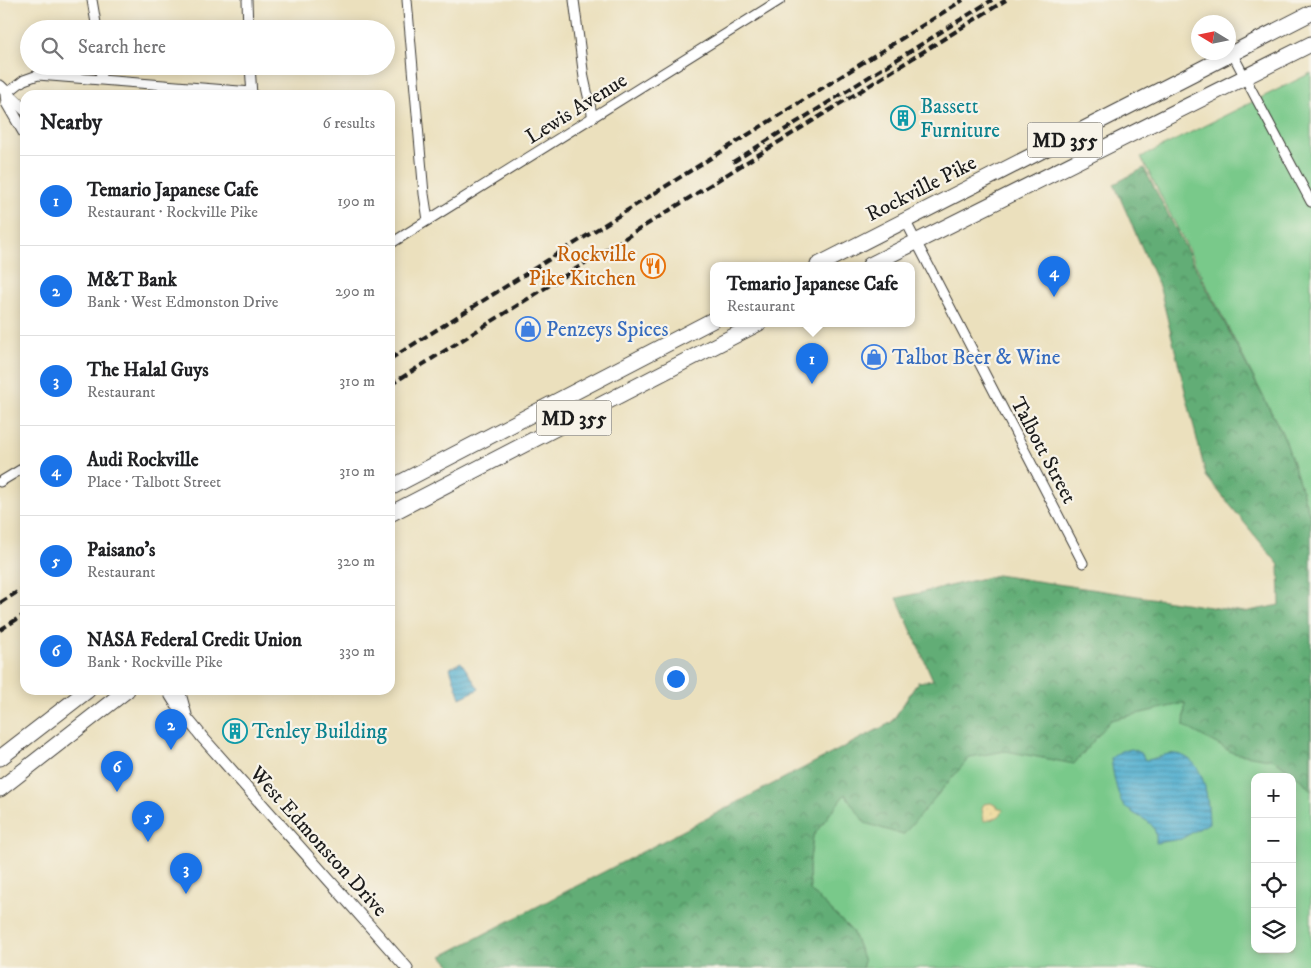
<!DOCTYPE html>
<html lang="en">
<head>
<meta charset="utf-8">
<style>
	:root { --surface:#fff; --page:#f6f6f6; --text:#202124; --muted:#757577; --line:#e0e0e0; --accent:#1a73e8 }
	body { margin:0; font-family:"IM FELL DW Pica",serif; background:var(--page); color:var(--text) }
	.controls { position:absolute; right:15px; bottom:15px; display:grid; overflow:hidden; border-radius:10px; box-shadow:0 2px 12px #0003 }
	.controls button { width:45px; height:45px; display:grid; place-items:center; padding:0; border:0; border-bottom:1px solid var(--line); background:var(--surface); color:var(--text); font:25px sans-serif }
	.compass { position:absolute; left:1191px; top:15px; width:45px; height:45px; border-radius:50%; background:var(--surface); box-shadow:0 2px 12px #0003; rotate:280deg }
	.you { position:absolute; left:675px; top:678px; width:18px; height:18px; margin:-12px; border:4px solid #fff; border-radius:50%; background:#1a73e8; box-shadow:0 0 0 8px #1a73e833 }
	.badge { display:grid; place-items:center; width:32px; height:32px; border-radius:50%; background:var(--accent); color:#fff; font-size:16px; font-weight:700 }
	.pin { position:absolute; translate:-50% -41px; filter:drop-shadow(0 1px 2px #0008) }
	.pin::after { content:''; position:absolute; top:26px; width:18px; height:15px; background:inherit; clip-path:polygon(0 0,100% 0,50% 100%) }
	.popup { position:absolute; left:710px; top:262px; width:205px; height:65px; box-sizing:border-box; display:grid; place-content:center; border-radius:10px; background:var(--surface); filter:drop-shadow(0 1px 4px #0005); font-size:16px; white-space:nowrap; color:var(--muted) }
	.popup b { font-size:19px; color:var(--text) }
	.popup::after { content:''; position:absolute; left:50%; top:100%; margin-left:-10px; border:10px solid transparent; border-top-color:var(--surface) }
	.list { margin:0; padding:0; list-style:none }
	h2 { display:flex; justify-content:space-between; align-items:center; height:65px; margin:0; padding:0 20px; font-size:21px }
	h2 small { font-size:16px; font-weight:400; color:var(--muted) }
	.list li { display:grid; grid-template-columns:32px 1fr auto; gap:15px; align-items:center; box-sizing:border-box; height:90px; padding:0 20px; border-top:1px solid var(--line) }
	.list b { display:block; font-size:19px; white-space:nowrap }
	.list p { margin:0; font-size:16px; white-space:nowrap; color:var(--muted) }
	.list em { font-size:16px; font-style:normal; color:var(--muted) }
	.icon { flex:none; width:28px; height:28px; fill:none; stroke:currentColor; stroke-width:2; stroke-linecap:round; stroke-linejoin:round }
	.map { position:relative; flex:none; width:1311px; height:968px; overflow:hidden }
	.search { position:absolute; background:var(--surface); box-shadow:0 2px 12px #0003; left:20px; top:20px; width:375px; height:55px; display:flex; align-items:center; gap:12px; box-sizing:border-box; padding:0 18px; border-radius:28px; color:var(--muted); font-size:19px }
	.panel { position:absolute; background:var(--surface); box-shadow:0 2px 12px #0003; left:20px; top:90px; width:375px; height:605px; border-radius:15px }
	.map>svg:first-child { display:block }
	.grass { fill:#79c98a; stroke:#4a7253; fill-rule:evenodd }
	.forest { fill:url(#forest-crowns); stroke:#3f6449 }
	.sand { fill:url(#sand-dots); stroke:#857b5d }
	.water { fill:url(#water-rules); stroke:#366576 }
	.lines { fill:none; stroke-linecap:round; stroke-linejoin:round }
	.minor-casing { stroke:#3b3934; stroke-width:11 }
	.tertiary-casing { stroke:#3b3934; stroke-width:13 }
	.primary-casing { stroke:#3b3934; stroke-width:17 }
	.minor { stroke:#fff; stroke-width:9 }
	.tertiary { stroke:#fff; stroke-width:11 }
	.primary { stroke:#fff; stroke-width:15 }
	.rail { stroke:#1c1c1c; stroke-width:4; stroke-dasharray:8 4; stroke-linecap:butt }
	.labels { text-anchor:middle; stroke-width:4.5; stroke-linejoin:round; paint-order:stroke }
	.shield { fill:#f7f3e8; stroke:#5e5c59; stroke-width:1 }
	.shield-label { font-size:20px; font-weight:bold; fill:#1c1c1c }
	.culture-label { font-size:21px; fill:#0d838f; stroke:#f7f3e8; text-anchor:start }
	.street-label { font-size:21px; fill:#1c1c1c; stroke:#f7f3e8 }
	.food-label { font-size:21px; fill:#c56008; stroke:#f7f3e8; text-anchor:end }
	.shop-label { font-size:21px; fill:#366cbe; stroke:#f7f3e8; text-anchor:start }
</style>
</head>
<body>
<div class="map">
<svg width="1311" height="968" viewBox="0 0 1311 968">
	<defs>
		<pattern id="forest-crowns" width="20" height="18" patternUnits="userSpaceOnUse" patternTransform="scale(1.25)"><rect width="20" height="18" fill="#62ad76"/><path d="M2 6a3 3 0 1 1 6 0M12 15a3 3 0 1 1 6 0" fill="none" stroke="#508c60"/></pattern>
		<pattern id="sand-dots" width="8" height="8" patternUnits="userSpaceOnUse" patternTransform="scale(1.25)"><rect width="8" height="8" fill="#eeda9e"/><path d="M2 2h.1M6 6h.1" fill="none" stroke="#ccba88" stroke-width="1.8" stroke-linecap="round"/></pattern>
		<pattern id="water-rules" width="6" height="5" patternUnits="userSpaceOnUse" patternTransform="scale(1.25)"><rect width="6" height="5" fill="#50aecf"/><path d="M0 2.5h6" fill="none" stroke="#428da7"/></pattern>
	</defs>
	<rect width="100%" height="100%" fill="#f7f3e8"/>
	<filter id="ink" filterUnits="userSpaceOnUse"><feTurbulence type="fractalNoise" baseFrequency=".02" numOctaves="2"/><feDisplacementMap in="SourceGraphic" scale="10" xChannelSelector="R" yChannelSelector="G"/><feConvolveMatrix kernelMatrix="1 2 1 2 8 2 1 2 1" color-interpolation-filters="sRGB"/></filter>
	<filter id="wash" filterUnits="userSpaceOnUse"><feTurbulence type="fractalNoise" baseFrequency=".0096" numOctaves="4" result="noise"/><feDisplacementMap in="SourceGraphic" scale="20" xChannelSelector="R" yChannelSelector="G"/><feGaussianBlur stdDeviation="1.12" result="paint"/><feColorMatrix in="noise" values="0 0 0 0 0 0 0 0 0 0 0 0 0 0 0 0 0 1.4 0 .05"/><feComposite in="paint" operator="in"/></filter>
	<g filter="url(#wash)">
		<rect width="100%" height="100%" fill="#ebe0bd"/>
		<!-- grass -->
		<g class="grass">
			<polygon points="1311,73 1311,519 1285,439 1141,157"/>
			<path d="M918,682L1157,708L1185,703L1311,691V968H862L864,961L852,931L810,890L809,867L813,836L845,793ZM1255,777H1292V949H1255Z"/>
		</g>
		<!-- forest -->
		<polygon class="forest" points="1144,168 1285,439 1311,519 1311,791 1302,780 1275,760 1233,753 1184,726 1185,703 1111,720 1074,764 1006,751 970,757 903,835 865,823 845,794 813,836 809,867 810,890 852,931 864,961 862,968 453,968 442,956 892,722 918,682 933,680 897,598 997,575 1244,612 1280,605 1279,565 1206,476 1160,289 1114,184"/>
		<!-- sand -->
		<path class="sand" d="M991,803L1003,810C1001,818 991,820 984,821L982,808L984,804Z"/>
		<!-- water -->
		<g class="water">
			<polygon points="461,662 479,689 460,698 450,668"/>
			<path d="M1132,749L1142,754L1145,760C1156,760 1165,752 1176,754C1206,758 1208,800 1209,823L1181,839L1156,843C1158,816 1136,821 1123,804C1117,796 1112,768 1111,758L1121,751Z"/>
		</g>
	</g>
	<g filter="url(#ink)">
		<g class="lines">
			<defs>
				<g id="minor">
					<polyline points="92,0 97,29"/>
					<polyline points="247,0 248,29"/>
					<polyline points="407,0 424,194 428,220"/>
					<polyline points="574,0 584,78 593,118"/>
					<polyline points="1232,53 1311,202"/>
					<polyline points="100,66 101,79"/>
					<polyline points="250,66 252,95"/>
					<polyline points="6,94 24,80 38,75 252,92"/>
					<polyline points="905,220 1083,563"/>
					<polyline points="390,244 780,0"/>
					<polyline points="0,482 25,467"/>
				</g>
				<g id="tertiary">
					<polyline points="0,86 25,110"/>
					<polyline points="6,94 7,103 25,134"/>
					<path d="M168,690C176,708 190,721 202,737L407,968"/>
					<polyline points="179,690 186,715"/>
				</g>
				<g id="primary">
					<polyline points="818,265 1311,13"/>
					<polyline points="870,265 1311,44"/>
					<polyline points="390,488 713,320"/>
					<polyline points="390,514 759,323"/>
					<polyline points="0,758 88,690"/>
					<polyline points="0,789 127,690"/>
				</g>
			</defs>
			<!-- minor casing -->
			<use href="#minor" class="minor-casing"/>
			<!-- tertiary casing -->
			<use href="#tertiary" class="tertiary-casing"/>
			<!-- primary casing -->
			<use href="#primary" class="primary-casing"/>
			<!-- minor -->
			<use href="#minor" class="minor"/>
			<!-- tertiary -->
			<use href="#tertiary" class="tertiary"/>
			<!-- primary -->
			<use href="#primary" class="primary"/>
			<!-- rail -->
			<g class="rail">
				<polyline points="733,162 992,0"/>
				<polyline points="390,359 963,0"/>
				<polyline points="390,385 1006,0"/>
				<polyline points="0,603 25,587"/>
				<polyline points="0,630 25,614"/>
			</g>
		</g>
	</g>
	<!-- icons -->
	<defs>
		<symbol id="building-ring" viewBox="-11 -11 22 22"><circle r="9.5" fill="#f7f3e8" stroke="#0f9aa8" stroke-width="1.5"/><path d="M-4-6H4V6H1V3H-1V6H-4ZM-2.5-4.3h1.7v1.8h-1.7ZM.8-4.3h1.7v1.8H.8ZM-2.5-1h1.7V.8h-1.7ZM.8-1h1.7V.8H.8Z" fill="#0f9aa8"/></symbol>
		<symbol id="restaurant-ring" viewBox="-11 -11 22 22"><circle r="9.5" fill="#f7f3e8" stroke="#e8710a" stroke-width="1.5"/><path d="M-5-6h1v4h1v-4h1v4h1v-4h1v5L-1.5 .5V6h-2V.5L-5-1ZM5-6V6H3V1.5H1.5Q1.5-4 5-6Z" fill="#e8710a"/></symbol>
		<symbol id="shop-ring" viewBox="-11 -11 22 22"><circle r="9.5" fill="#f7f3e8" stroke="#3f7fe0" stroke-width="1.5"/><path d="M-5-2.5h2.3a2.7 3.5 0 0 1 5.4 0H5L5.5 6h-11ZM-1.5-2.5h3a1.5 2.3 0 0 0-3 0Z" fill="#3f7fe0"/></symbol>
	</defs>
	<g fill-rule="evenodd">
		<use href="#building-ring" x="889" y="104" width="28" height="28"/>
		<use href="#restaurant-ring" x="639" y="252" width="28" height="28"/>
		<use href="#shop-ring" x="514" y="315" width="28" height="28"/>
		<use href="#shop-ring" x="860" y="343" width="28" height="28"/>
		<use href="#building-ring" x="221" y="717" width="28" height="28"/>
	</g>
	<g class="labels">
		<!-- shield labels -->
		<g class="shield">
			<rect x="1027.5" y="122.5" width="75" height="35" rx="4"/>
			<rect x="536.5" y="400.5" width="75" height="35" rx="4"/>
		</g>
		<g class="shield-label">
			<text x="1065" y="147">MD 355</text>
			<text x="574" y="425">MD 355</text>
		</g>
		<!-- culture labels -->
		<g class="culture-label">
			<text x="920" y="113">Bassett<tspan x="920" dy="24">Furniture</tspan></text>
			<text x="252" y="738">Tenley Building</text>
		</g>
		<!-- street labels -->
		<g class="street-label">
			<text transform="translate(576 108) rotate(-32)" y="7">Lewis Avenue</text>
			<text transform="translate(921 188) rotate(-27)" y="7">Rockville Pike</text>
			<text transform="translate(1044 450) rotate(62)" y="7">Talbott Street</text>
			<text transform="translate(319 841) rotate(48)" y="7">West Edmonston Drive</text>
		</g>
		<!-- food labels -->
		<g class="food-label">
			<text x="636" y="261">Rockville<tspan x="636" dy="24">Pike Kitchen</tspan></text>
		</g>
		<!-- shop labels -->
		<g class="shop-label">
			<text x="546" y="336">Penzeys Spices</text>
			<text x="892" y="364">Talbot Beer &amp; Wine</text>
		</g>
	</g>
</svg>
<div class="controls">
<button>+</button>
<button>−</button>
<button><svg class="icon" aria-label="locate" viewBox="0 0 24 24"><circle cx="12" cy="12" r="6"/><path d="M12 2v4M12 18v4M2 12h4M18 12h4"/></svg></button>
<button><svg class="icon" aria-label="layers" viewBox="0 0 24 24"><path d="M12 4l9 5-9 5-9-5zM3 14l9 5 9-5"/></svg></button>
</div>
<svg class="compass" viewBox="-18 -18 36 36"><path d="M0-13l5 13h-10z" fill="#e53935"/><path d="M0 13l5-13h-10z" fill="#757577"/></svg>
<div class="you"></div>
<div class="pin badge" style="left:812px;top:384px">1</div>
<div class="popup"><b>Temario Japanese Cafe</b>Restaurant</div>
<div class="pin badge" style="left:171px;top:750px">2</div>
<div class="pin badge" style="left:186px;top:894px">3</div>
<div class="pin badge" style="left:1054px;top:297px">4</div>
<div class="pin badge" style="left:148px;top:842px">5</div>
<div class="pin badge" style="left:117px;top:792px">6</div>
<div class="search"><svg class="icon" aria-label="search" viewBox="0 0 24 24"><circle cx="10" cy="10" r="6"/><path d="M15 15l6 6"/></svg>Search here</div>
<section class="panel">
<h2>Nearby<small>6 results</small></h2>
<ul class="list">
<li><span class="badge">1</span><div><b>Temario Japanese Cafe</b><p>Restaurant · Rockville Pike</p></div><em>190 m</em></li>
<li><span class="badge">2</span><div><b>M&amp;T Bank</b><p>Bank · West Edmonston Drive</p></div><em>290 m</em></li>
<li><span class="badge">3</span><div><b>The Halal Guys</b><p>Restaurant</p></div><em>310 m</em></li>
<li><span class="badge">4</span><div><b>Audi Rockville</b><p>Place · Talbott Street</p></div><em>310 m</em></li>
<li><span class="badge">5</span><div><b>Paisano's</b><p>Restaurant</p></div><em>320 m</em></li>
<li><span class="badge">6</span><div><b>NASA Federal Credit Union</b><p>Bank · Rockville Pike</p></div><em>330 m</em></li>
</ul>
</section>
</div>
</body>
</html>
